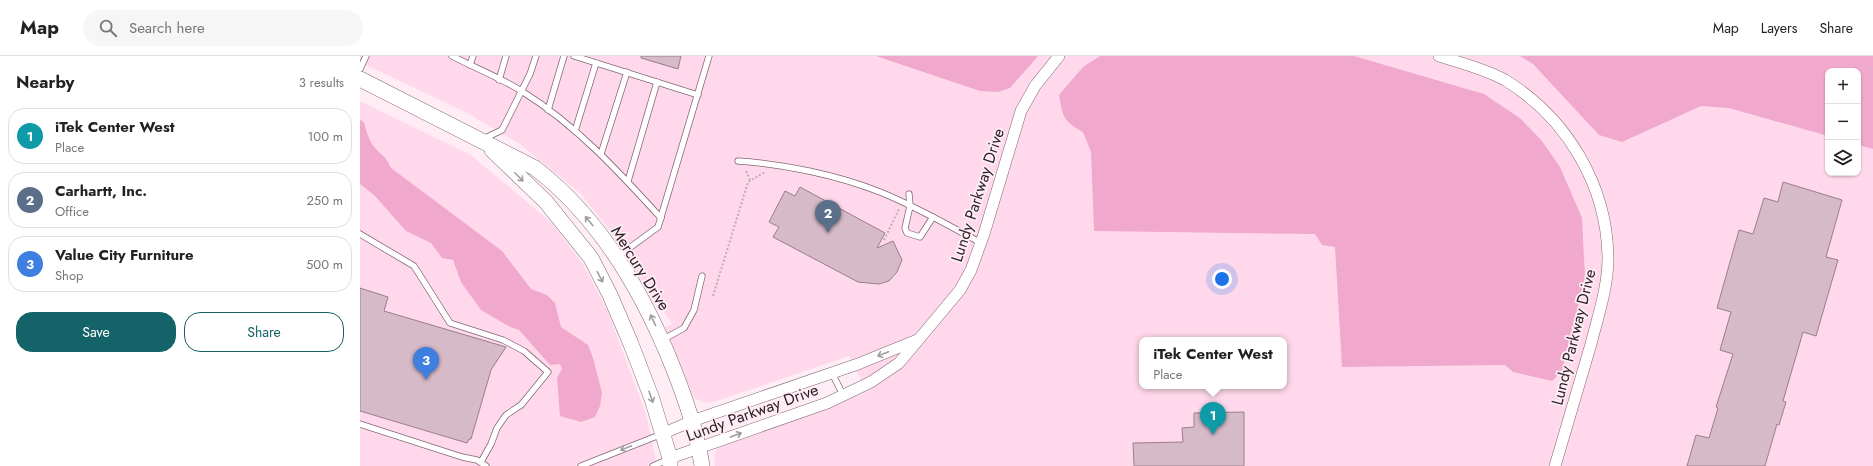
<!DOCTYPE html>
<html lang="en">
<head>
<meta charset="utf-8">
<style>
	:root { --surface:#fff; --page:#f6f6f6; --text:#222; --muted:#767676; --line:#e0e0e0; --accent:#136369 }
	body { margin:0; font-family:Jost,sans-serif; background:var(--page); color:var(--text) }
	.controls { position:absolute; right:12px; top:12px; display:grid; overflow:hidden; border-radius:8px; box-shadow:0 1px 3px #0004 }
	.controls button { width:36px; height:36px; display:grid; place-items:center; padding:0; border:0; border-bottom:1px solid var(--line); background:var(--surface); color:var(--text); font:20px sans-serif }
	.you { position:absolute; left:862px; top:223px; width:14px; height:14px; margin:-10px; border:3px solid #fff; border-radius:50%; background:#1a73e8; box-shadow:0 0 0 6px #1a73e833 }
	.badge { display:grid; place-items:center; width:26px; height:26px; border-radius:50%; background:var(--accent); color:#fff; font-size:13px; font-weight:700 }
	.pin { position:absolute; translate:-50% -33px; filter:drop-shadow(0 1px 2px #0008) }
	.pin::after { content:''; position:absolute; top:21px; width:14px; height:12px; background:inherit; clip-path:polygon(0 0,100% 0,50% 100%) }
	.popup { position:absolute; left:779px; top:281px; width:148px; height:52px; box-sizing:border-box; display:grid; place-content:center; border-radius:8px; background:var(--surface); filter:drop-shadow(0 1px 3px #0005); font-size:13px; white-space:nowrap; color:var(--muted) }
	.popup b { font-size:15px; color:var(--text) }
	.popup::after { content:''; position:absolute; left:50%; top:100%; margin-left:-8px; border:8px solid transparent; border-top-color:var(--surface) }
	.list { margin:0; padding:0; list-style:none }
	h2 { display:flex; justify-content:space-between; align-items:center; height:52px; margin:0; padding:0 16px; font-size:17px }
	h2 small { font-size:13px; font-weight:400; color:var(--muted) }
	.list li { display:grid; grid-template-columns:26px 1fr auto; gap:12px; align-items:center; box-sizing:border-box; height:56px; margin:0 8px 8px; padding:0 8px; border:1px solid var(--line); border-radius:16px }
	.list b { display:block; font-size:15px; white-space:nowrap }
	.list p { margin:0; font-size:13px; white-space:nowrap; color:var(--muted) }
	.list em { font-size:13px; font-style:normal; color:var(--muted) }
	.actions { display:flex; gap:8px; padding:12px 16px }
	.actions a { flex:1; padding:9px 0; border:1px solid var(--accent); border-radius:16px; text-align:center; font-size:14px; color:var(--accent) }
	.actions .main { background:var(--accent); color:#fff }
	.icon { flex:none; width:22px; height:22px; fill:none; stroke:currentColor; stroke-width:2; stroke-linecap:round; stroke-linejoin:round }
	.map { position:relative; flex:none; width:1513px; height:410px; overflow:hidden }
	header { display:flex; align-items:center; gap:24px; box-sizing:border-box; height:56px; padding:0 20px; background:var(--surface); border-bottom:1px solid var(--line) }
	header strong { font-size:19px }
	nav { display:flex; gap:22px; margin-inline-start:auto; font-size:14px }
	.search { width:280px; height:36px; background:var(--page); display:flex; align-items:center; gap:10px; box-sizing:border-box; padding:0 14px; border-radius:22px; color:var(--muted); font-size:15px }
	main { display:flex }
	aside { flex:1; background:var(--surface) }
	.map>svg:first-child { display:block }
	.built { fill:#ffd9eb; fill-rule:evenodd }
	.green { fill:#f0a8cd }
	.building { fill:#d7bac8; stroke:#997e8b }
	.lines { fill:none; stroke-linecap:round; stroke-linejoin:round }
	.lane-casing { stroke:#816774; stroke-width:7 }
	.street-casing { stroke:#816774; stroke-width:12 }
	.secondary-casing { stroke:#816774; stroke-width:16 }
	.path { stroke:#bdaeb5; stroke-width:2; stroke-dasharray:2 2; stroke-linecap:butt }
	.lane { stroke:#fff; stroke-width:5.5 }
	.street { stroke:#fff; stroke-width:11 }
	.secondary { stroke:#fff; stroke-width:15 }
	.oneway { stroke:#a09b9d }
	.labels { text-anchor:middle; stroke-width:3.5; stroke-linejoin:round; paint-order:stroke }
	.street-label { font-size:16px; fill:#2c2126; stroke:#ffedf5 }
</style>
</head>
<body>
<header>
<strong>Map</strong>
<div class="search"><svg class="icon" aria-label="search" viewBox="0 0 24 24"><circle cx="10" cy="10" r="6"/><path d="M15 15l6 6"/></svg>Search here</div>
<nav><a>Map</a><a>Layers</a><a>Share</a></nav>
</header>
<main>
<aside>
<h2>Nearby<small>3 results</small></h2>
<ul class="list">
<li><span class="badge" style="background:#0f9aa8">1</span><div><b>iTek Center West</b><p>Place</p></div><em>100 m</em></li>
<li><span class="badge" style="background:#5c6f8a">2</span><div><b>Carhartt, Inc.</b><p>Office</p></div><em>250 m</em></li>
<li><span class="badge" style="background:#3f7fe0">3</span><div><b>Value City Furniture</b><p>Shop</p></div><em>500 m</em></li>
</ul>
<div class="actions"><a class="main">Save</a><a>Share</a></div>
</aside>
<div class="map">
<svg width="1513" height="410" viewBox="0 0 1513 410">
	<rect width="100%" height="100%" fill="#ffedf5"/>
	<!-- built -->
	<g class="built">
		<path d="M0,0H1513V410H355L354,401L356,394L361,389L507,336L489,300L354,346L346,347L334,342L305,271L312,268L277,217L254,180L221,138L161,89L109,58L0,6ZM1468,15H1498V117H1468ZM782,284H924V330H782Z"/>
		<polygon points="0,45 111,99 191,166 223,208 248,256 286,358 297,410 0,410"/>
	</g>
	<!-- green -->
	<g class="green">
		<polygon points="516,0 678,0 650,32 638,36 620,35"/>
		<path d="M740,0H994L1124,38L1161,63L1182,85L1200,111L1222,162L1225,222L1202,315L1192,325L1153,316L1145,309L982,311L975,191L962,189L955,178L734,175L731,96L723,76C703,65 703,61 699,39L723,11Z"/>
		<polygon points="1160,0 1513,0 1513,93 1498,89 1498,15 1468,15 1468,80 1369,52 1341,50 1262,86 1239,79 1173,8"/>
		<path d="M0,64L4,66C6,75 9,85 15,92C23,101 25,99 31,112L142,195L171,233L187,239L195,247L201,271L228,289L233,302L242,337L240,350L235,361L221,366L200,360L197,322L202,313L200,308L190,309L159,274L150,271L121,254L101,226L93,204L82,202L71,187L46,175L14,139L0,128Z"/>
	</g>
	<!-- building -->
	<g class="building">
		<polygon points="281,0 321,0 318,13 281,2"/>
		<polygon points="1423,126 1482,144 1466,201 1478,204 1456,280 1443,276 1423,345 1426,346 1419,369 1417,368 1405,410 1327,410 1336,379 1349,382 1358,352 1356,351 1373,298 1360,294 1371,256 1357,252 1379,174 1393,178 1404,142 1418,146"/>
		<polygon points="440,131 525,177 517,192 533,185 542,204 537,216 529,225 519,228 498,226 413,181 419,171 409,166 425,135 435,140"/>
		<polygon points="0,232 28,241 24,255 146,291 131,314 111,383 109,383 107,387 0,355"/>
		<polygon points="884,356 884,410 774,410 773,387 823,386 822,372 834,371 834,357"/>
	</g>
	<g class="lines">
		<defs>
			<g id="lane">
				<path d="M92,0C115,12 141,22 163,36C216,69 259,116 301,162"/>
				<polyline points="214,0 338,39"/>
				<polyline points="110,9 113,0"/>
				<polyline points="0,13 6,0"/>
				<polyline points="139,24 146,0"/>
				<polyline points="188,54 204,0"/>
				<polyline points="215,75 236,7"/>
				<polyline points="123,83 142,74 170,18 176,0"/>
				<polyline points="241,98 267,16"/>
				<path d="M378,105C424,108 477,119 520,136C555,150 588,169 621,187"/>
				<polyline points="268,125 297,26"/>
				<polyline points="549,138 550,150 545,172 547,177 560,181 573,161"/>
				<polyline points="0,178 54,210 90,267 143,284 164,295 188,316 161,349 146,359 137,372 131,388 121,406"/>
				<polyline points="257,201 298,171 349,0"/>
				<polyline points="302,284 324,272 334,254 342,220"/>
				<polyline points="472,317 483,339"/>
				<polyline points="0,368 102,401 117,404 126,410"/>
				<polyline points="221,410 302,378"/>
				<polyline points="293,410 309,403"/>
			</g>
			<g id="street">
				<path d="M1079,0C1101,7 1125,13 1145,24C1207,62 1247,129 1248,202C1248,231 1238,260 1231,288C1219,329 1207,369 1195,410"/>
				<polyline points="302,378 332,365 498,308 557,284"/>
				<polyline points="310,402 467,347 511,326 539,307 600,234 611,214 624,178 661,55 675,30 699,0"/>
			</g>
			<g id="secondary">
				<path d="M0,23L175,112C240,162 282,234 312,309C325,341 337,375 342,410"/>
				<polyline points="132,94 186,146 231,202 250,239 271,288 292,343 310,402 310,410"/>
			</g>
		</defs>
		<!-- lane casing -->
		<use href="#lane" class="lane-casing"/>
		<!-- street casing -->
		<use href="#street" class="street-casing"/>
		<!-- secondary casing -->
		<use href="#secondary" class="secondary-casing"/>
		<!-- path -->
		<g class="path">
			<polyline points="386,115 390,124"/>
			<polyline points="524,184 539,153"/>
			<polyline points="353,240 388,126 405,116"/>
		</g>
		<!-- lane -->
		<use href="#lane" class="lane"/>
		<!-- street -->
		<use href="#street" class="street"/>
		<!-- secondary -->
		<use href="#secondary" class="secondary"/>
	</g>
	<!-- one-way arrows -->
	<defs><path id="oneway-shaft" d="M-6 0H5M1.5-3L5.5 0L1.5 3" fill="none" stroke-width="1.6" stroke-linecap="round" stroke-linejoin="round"/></defs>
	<g class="oneway">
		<use href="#oneway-shaft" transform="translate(159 121) rotate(45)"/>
		<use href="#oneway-shaft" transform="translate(229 165) rotate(-130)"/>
		<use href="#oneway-shaft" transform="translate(240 221) rotate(62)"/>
		<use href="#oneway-shaft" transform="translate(293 264) rotate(-115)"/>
		<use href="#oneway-shaft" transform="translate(523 298) rotate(158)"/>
		<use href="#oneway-shaft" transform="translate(291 341) rotate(71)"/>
		<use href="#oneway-shaft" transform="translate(376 379) rotate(-20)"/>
		<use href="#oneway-shaft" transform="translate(266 392) rotate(158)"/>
	</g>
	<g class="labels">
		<!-- street labels -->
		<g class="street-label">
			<text transform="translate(617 139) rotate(-72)" y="6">Lundy Parkway Drive</text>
			<text transform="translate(281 212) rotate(58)" y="6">Mercury Drive</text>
			<text transform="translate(1213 281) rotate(-76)" y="6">Lundy Parkway Drive</text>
			<text transform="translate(392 356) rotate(-20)" y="6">Lundy Parkway Drive</text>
		</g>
	</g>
</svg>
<div class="controls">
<button>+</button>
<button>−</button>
<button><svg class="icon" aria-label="layers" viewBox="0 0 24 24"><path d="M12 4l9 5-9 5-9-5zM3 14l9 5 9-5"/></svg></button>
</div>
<div class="you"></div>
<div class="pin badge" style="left:853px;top:379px;background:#0f9aa8">1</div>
<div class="popup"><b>iTek Center West</b>Place</div>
<div class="pin badge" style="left:468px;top:177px;background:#5c6f8a">2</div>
<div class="pin badge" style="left:66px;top:324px;background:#3f7fe0">3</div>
</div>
</main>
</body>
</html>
